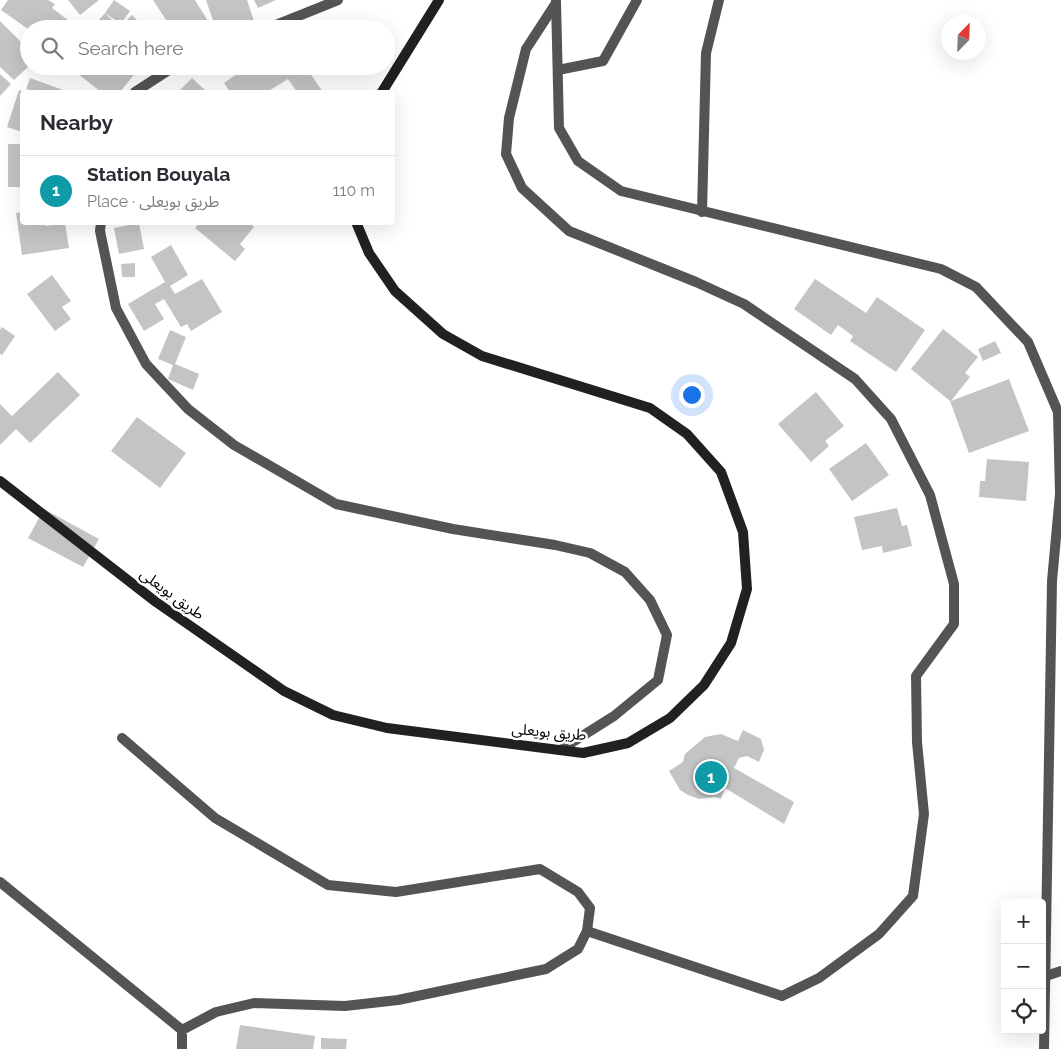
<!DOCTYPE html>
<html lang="en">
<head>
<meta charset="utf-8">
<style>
	:root { --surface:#fff; --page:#f2f2f3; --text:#2b2b33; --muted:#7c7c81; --line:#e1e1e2; --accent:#7c3aed }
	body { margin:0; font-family:Raleway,"Noto Sans Arabic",sans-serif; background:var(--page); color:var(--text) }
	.controls { position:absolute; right:15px; bottom:15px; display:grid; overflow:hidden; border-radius:5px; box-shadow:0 5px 20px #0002 }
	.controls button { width:45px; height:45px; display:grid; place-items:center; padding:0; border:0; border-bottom:1px solid var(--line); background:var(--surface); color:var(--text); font:25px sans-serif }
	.compass { position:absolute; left:941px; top:15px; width:45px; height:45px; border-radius:50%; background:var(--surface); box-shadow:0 5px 20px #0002; rotate:23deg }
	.you { position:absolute; left:691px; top:394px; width:18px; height:18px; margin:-12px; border:4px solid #fff; border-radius:50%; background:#1a73e8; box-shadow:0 0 0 8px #1a73e833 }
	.badge { display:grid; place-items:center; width:32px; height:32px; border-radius:50%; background:var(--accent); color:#fff; font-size:16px; font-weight:700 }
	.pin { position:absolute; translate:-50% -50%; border:2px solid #fff; box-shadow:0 1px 5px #0006 }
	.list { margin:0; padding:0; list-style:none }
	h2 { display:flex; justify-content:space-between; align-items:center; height:65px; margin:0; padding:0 20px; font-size:21px }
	h2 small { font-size:16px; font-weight:400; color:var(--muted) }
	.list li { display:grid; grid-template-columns:32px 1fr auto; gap:15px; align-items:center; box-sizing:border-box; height:70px; padding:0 20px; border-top:1px solid var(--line) }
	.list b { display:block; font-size:19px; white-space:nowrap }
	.list p { margin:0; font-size:16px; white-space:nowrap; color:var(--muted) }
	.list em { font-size:16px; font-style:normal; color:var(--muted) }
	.icon { flex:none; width:28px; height:28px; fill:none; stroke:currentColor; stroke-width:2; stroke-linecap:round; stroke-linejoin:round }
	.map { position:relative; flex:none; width:1061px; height:1049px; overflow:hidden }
	.search { position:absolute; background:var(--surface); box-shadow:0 5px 20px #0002; left:20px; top:20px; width:375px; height:55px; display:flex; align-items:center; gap:12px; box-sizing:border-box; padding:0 18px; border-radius:28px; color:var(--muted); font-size:19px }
	.panel { position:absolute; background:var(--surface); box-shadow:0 5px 20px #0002; left:20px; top:90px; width:375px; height:135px; border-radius:5px }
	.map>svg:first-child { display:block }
	.building { fill:#c4c4c4 }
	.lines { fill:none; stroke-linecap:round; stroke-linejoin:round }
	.minor { stroke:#545454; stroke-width:10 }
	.secondary { stroke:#212121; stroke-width:10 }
	.labels { text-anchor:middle; stroke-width:5; stroke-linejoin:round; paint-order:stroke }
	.street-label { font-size:15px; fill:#000; stroke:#fff }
</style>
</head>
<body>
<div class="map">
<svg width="1061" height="1049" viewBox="0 0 1061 1049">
	<rect width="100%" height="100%" fill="#fff"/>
	<!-- building -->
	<g class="building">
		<polygon points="8,0 48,0 55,4 52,8 72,23 68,29 28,29 1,10"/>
		<polygon points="68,0 99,0 80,15"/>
		<polygon points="114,0 130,11 121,24 105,13"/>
		<polygon points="153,0 195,0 211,26 207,29 172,29"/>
		<polygon points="206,0 247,0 254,21 231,29 216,29"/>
		<polygon points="254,0 276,0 258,8"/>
		<polygon points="105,13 119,27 132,15 146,29 103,29 97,22"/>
		<polygon points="0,21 29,50 29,66 14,80 0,67"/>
		<polygon points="68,66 130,66 137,71 120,92 101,92"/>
		<polygon points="248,66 305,66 323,92 297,92 288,79 267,92 230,92 224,83"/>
		<polygon points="0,74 11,84 0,96"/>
		<polygon points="30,78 63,90 62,92 35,92 26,89"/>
		<polygon points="192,78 207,92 178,92"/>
		<polygon points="19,90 22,91 22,132 7,127"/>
		<rect x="8" y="144" width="14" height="43"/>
		<polygon points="22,212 22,222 45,222 46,226 65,223 69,248 22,255 16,213"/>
		<polygon points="200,222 249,222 254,227 240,244 245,249 235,261 195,228"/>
		<polygon points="139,223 144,249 119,254 114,228"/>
		<polygon points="171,245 188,275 170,286 175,294 202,279 222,312 191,331 187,324 181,327 164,299 155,304 164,319 144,331 128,304 165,282 151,257"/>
		<polygon points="135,263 135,277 122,277 121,264"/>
		<polygon points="52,275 71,301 62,307 71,319 55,331 27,294"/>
		<polygon points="815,279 866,313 877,297 925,330 896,372 850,341 853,336 838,325 831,335 794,309"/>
		<polygon points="2,327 15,336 2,355 0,354 0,330"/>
		<polygon points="943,329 978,357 965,373 970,377 951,401 1009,379 1029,431 969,453 950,401 911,369"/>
		<polygon points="170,330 186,337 175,364 199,374 193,390 168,379 173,365 158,359"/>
		<polygon points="995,341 1001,353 983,361 978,349"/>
		<polygon points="58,372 80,395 30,443 16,429 0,445 0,404 12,416"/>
		<polygon points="816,392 844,426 825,441 829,446 811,462 778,424"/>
		<polygon points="137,417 186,453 160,488 111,451"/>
		<polygon points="866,443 889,475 852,501 829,469"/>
		<polygon points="987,459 1029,462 1026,501 979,497 980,481 985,481"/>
		<polygon points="897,508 902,526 907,525 912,546 883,553 882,546 862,550 854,517"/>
		<polygon points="44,509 99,539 83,567 28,538"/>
		<polygon points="743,730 761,739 764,750 759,762 747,756 739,758 734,768 794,802 784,824 725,788 721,799 714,797 699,799 688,795 680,790 669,771 683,762 685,754 705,737 721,734 738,741"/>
		<polygon points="240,1025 315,1036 313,1049 236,1049"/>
		<polygon points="321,1038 347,1039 346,1049 321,1049"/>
	</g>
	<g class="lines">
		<!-- minor -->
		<g class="minor">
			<polyline points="556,1 559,128 578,161 621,191 941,269 976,287 1028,342 1058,412 1060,494 1052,581 1044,1049"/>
			<polyline points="556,3 526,49 509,118 506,154 522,188 569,231 696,282 744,304 855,379 891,419 930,495 954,584 954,624 916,676 917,742 924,814 913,896 879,934 819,978 782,996 587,931"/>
			<polyline points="266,29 338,0"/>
			<polyline points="558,70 603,61 637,0"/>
			<polyline points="135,92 175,66"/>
			<polyline points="702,212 706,53 719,0"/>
			<polyline points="101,222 100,231 116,308 146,364 188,409 234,445 336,504 453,529 555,545 590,553 625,572 650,600 667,635 658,680 614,716 560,750"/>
			<polyline points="122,738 215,818 328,885 396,892 540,869 578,892 590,908 587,931 578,949 546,969 398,1000 345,1006 254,1003 216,1012 182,1030 182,1049"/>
			<polyline points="0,882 182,1030"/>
			<polyline points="1046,976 1061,971"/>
		</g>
		<!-- secondary -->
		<g class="secondary">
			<polyline points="382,92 439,0"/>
			<polyline points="0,481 156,602 284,691 333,715 387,728 583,753 628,743 670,718 704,685 731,643 747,589 743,532 721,472 687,434 650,408 482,356 443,334 395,291 369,253 356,222"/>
		</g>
	</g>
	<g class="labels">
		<!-- street labels -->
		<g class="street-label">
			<text transform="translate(172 594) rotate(36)" y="5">طريق بويعلى</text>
			<text transform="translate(549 732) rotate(5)" y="5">طريق بويعلى</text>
		</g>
	</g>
</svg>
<div class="controls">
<button>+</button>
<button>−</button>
<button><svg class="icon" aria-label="locate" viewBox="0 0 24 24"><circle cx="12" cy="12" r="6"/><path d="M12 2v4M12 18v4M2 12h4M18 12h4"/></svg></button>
</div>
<svg class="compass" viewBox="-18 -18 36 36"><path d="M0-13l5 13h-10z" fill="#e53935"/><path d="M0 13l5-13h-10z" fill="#7c7c81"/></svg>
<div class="you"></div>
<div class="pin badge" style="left:711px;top:777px;background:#0f9aa8">1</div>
<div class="search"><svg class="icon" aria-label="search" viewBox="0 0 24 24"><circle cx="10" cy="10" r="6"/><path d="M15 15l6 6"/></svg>Search here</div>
<section class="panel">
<h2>Nearby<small></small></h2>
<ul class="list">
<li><span class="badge" style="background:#0f9aa8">1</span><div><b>Station Bouyala</b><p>Place · طريق بويعلى</p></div><em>110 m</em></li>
</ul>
</section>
</div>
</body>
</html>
